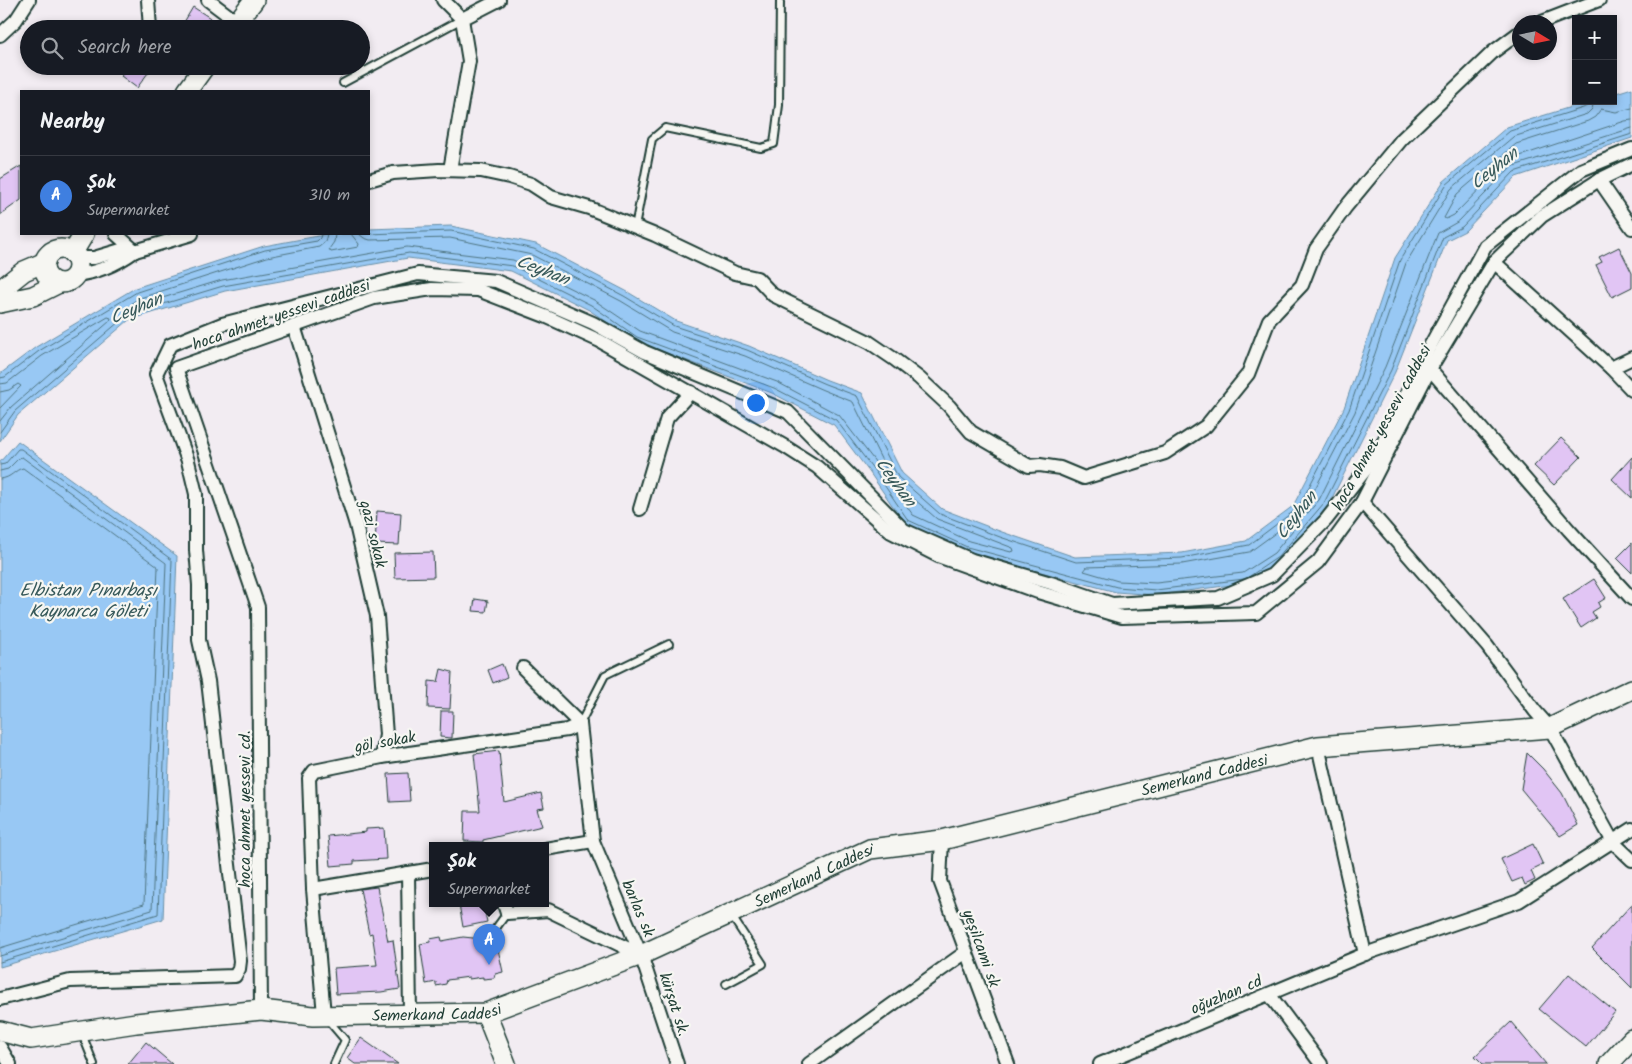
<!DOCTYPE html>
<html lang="en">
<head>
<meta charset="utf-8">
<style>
	:root { --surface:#171b24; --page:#20242c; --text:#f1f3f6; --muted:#9ea1a6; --line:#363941; --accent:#0b8043 }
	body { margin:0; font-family:Kalam,sans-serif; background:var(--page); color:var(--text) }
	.controls { position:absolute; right:15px; top:15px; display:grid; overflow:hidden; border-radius:0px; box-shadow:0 2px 8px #0003 }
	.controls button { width:45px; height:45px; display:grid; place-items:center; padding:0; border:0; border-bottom:1px solid var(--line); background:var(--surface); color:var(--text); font:25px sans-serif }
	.compass { position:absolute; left:1512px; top:15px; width:45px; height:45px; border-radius:50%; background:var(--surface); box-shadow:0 2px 8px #0003; rotate:100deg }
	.you { position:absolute; left:755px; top:402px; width:18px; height:18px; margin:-12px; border:4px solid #fff; border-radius:50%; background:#1a73e8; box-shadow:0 0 0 8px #1a73e833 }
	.badge { display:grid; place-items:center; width:32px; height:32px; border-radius:50%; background:var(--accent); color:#fff; font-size:16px; font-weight:700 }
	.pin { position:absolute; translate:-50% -41px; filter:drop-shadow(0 1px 2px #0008) }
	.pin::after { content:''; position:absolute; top:26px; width:18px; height:15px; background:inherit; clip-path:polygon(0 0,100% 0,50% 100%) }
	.popup { position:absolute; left:429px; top:842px; width:120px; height:65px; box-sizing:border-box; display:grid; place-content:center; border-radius:0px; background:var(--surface); filter:drop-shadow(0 1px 4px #0005); font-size:16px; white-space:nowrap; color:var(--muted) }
	.popup b { font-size:19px; color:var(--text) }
	.popup::after { content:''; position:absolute; left:50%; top:100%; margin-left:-10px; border:10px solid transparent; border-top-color:var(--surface) }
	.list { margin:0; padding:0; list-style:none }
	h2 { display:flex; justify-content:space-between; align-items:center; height:65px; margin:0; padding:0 20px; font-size:21px }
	h2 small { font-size:16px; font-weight:400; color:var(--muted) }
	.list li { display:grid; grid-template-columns:32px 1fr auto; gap:15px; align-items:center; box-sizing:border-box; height:80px; padding:0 20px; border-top:1px solid var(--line) }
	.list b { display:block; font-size:19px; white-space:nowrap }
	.list p { margin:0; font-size:16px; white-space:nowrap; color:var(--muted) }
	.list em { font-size:16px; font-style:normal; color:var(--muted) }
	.icon { flex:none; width:28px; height:28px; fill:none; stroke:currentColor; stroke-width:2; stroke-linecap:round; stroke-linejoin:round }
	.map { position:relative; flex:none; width:1632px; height:1064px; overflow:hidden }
	.search { position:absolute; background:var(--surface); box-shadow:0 2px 8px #0003; left:20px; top:20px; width:350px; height:55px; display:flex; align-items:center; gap:12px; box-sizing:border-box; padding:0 18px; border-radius:28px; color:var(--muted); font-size:19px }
	.panel { position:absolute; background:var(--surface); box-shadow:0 2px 8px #0003; left:20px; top:90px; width:350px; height:145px; border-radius:0px }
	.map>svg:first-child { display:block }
	.water { fill:#98c8f4; stroke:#6890a7 }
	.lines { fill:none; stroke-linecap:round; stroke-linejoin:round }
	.shore { stroke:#4f7581; stroke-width:1 }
	.building { fill:#e1c5f4; stroke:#1f3d34 }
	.lane-casing { stroke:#1f3d34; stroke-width:10 }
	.street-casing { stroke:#1f3d34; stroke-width:16 }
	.secondary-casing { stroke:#1f3d34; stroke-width:22 }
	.lane { stroke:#f6f6f2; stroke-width:6 }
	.street { stroke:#f6f6f2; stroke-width:12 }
	.secondary { stroke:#f6f6f2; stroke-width:19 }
	.labels { text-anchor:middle; stroke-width:4.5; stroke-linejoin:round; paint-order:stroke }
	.street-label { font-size:16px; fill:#1f3d34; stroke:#f6f6f2 }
	.water-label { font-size:18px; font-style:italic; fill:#37595a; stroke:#f6f6f2 }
</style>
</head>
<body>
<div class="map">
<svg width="1632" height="1064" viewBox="0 0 1632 1064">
	<rect width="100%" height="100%" fill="#f2ecf2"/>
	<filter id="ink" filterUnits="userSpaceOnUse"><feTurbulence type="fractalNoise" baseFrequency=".02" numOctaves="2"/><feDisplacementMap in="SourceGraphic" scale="10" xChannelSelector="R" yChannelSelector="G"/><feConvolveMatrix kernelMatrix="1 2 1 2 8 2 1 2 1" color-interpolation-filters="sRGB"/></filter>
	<g filter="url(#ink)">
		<!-- water -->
		<g class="water">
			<polygon points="1632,88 1632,138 1516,177 1465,231 1447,240 1395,372 1328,506 1281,561 1247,583 1156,595 1116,592 965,552 905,524 870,473 834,425 772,393 635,341 589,310 511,271 408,258 225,291 129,320 18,415 0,441 0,374 36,347 135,288 264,246 329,234 369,234 369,229 451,226 536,244 626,291 676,321 749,346 827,380 862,393 902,473 942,509 1002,532 1075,557 1182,553 1246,541 1293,506 1344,408 1395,258 1443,182 1507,127 1590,101 1613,101 1613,94"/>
			<polygon points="18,441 177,556 163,919 0,967 0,462"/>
		</g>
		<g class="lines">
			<!-- shore -->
			<g class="shore">
				<polyline points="1594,101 1592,109 1587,114 1513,137 1451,189 1406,263 1355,412 1304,510 1305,513 1308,513 1319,500 1385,367 1438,233 1459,221 1511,167 1632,128"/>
				<polyline points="1632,108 1616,112 1601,109 1595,117 1588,121 1516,144 1457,194 1444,218 1446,219 1454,215 1508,160 1625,121 1632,120"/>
				<polyline points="327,234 325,242 319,247 267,257 140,298 133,302 133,304 136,306 222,280 407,247 513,260 594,300 640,331 777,382 839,415 883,472 887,471 853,402 823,390 745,356 672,332 621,301 532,255 450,238 370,240 364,238 359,234"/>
				<polyline points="335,234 334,242 329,249 331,252 358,247 359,244 351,234"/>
				<polyline points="369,234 451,231 534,249 624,296 674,326 747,350 825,384 857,396 898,477 940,514 1000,537 1076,562 1182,558 1249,545 1298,508 1349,410 1400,260 1446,185 1510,131 1583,108 1587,106 1587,101"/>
				<polyline points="0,378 5,377 39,351 137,292 265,250 317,241 320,238 321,234"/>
				<polyline points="0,384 7,383 42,356 108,317 111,318 110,321 11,407 0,421"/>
				<polyline points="0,392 9,390 18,384 21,386 0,408"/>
				<polyline points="0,432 15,411 127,315 223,286 409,253 513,266 591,305 637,337 774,388 836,420 874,470 908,520 967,547 1117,587 1156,590 1244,579"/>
				<polyline points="0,465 5,464 18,449 21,449 172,560 158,914 0,962"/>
				<polyline points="0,471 8,469 19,458 22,457 166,563 152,910 0,956"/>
				<path d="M0,479C12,478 14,470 23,468L158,567L144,904L0,948"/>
				<polygon points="894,484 897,484 937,519 1013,548 1014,551 1011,552 969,541 913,515 893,487"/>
				<polygon points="1299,516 1302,516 1302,519 1274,553 1243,573 1156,583 1118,581 1084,571 1087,567 1182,564 1249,552"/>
				<polyline points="1247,578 1278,557 1324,503 1391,370 1443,237 1462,227 1514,172 1632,134"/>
			</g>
		</g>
		<!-- building -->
		<g class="building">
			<polygon points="193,7 215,21 210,29 180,29"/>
			<polygon points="128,66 153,66 137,88 121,76"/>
			<polygon points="21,166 21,200 0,215 0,179"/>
			<polygon points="1619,247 1632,273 1632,287 1612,297 1596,265 1602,262 1599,257"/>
			<polygon points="1561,438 1581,457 1554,485 1534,466"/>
			<polygon points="1632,457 1632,498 1612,479"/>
			<polygon points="377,511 401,513 399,545 375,544"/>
			<polygon points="1632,543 1632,573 1617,558"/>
			<polygon points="433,552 434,577 395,578 394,553"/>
			<polygon points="1594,579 1606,598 1598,603 1600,607 1592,612 1596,618 1581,628 1563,599"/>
			<polygon points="475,599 488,601 486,612 473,611"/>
			<polygon points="502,664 507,677 493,683 488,670"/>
			<polygon points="441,669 452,672 450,709 428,708 429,681 438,682"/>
			<polygon points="441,711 453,711 452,738 440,737"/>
			<polygon points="499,751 504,802 541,793 544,808 537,809 542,826 483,840 483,842 464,841 465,811 480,811 474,754"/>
			<polygon points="1527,753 1543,769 1562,793 1578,825 1560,836 1521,789"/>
			<polygon points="408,773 410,801 390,802 388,774"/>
			<polygon points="384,828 386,859 354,861 354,864 331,866 328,836 366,832 366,829"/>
			<polygon points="1533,844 1543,865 1531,871 1535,880 1525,885 1522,878 1512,882 1501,859"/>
			<polygon points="377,887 388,941 393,940 400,989 381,992 336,994 334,968 377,965 372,933 369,934 360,889"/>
			<polygon points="459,904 483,904 487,922 463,927"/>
			<polygon points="1632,904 1632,988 1592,948"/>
			<polygon points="441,937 442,941 463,937 483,939 485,943 488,944 493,940 496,940 503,972 495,974 494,978 483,979 483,977 469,979 469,977 447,980 446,984 436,986 436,982 426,984 420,944 430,942 430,939"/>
			<polygon points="1569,974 1615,1012 1586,1047 1539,1009"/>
			<polygon points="1511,1022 1546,1064 1483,1064 1475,1056"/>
			<polygon points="361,1038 398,1064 355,1064 347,1058"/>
			<polygon points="146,1042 172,1064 128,1064"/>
		</g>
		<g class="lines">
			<defs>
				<g id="lane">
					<polyline points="343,83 462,19"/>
					<polyline points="635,227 652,139 665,128 761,148 774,144 779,105 780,0"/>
					<polyline points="580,724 605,675 669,644"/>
					<polyline points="488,939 507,913"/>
					<polyline points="726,984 763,964 731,915"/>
					<polyline points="328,1020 345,1040 334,1064"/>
					<polyline points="82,1034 94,1064"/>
				</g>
				<g id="street">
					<polyline points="148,0 150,29"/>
					<polyline points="208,0 237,22"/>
					<polyline points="443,0 462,19 469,61 450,170"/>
					<polyline points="462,19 499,0"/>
					<polyline points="1542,22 1599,0"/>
					<polyline points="0,35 16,20 29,0"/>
					<polyline points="369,180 393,173 439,170 481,171 509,177 531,184 551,197 589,208 655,235 735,273 757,278 773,295 869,342 894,359 919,378 949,406 971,432 1029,466 1040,465 1060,468 1084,478 1165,453 1206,426 1248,374 1269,320 1302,285 1316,249 1345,208 1402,139 1493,52 1520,32"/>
					<polyline points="1599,180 1632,228"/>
					<polyline points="116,234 135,251 192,234"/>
					<polyline points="76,258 94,258 121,250 135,251"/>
					<polyline points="1494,262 1611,368 1632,390"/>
					<path d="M75,275C97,273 117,264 135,251"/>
					<polyline points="294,326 356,525 377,616 386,735 382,757"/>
					<polyline points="1611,368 1632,358"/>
					<polyline points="1430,369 1569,530 1632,599"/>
					<polyline points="1362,502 1487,646 1535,711 1550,728 1613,842 1632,860"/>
					<polyline points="640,509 667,418 691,392"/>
					<polyline points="523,668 580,724"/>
					<polyline points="1318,746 1365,954"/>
					<polyline points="942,840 940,881 1008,1064"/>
					<polyline points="545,849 593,841"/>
					<polyline points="408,873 410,1014"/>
					<polyline points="313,889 433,869"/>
					<polyline points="504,904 507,913 548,910 641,955 593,841 580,724"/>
					<polyline points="641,955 677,1064"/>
					<polyline points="1269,994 1321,1064"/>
					<polyline points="0,999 70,981 235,976 239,969 240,961 208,681 199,640 199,585 196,550 196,494 188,461 156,374 170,345 222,324 418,274 496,281 593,323 645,352 788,412 904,530 972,560 1051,583 1112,604 1218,598 1272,575 1326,520 1377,455 1429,348 1485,246 1581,170 1632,149"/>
					<polyline points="261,1010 258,607 176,368 374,298 432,289 478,290 545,316 600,341 784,446 817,467 891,532 938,556 1038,592 1122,617 1256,613 1318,562 1362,502 1430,369 1494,262 1542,216 1599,180 1632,164"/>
					<polyline points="324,1015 313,889 309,778 314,771 382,757 567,730 580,724"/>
					<polyline points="0,1047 10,1064"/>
					<polyline points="809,1064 966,952"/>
					<polyline points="1100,1064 1365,954 1519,901 1632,829"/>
				</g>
				<g id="secondary">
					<polyline points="232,29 254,0"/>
					<polyline points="187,91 205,66"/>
					<circle cx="61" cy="266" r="17"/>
					<polyline points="72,254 84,234"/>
					<polyline points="0,290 24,271 45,262"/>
					<polyline points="0,303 33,296 59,283"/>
					<polyline points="486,1013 506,1064"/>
					<path id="s1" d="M0,1031L31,1039L136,1023L261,1010L313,1016L486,1013L641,955L870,849L942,840L1318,746L1550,728L1632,689"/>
					<polyline points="1609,1064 1632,1039"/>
				</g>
			</defs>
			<!-- lane casing -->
			<use href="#lane" class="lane-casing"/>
			<!-- street casing -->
			<use href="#street" class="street-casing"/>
			<!-- secondary casing -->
			<use href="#secondary" class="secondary-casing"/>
			<!-- lane -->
			<use href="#lane" class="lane"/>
			<!-- street -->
			<use href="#street" class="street"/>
			<!-- secondary -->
			<use href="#secondary" class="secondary"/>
		</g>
	</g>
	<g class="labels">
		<!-- street labels -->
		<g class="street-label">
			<text transform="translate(281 314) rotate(-19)" y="6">hoca ahmet yessevi caddesi</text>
			<text transform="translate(1381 427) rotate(-61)" y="6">hoca ahmet yessevi caddesi</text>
			<text transform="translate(374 534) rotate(76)" y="6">gazi sokak</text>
			<text transform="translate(385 741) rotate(-10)" y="6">göl sokak</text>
			<text dy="6" stroke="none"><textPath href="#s1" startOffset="1250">Semerkand Caddesi</textPath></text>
			<text transform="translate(244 809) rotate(-90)" y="6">hoca ahmet yessevi cd.</text>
			<text dy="6" stroke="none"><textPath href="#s1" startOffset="845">Semerkand Caddesi</textPath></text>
			<text transform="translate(639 908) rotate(67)" y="6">barlas sk</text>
			<text transform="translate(982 948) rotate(70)" y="6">yeşilcami sk</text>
			<text transform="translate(1226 994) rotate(-23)" y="6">oğuzhan cd</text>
			<text transform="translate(675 1004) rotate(72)" y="6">kürşat sk.</text>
			<text dy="6" stroke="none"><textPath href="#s1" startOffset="440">Semerkand Caddesi</textPath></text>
		</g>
		<!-- water labels -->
		<g class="water-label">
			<text transform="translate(1494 168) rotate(-39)" y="6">Ceyhan</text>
			<text transform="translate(543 270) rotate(21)" y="6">Ceyhan</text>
			<text transform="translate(136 308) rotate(-23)" y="6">Ceyhan</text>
			<text transform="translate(896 482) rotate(54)" y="6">Ceyhan</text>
			<text transform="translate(1296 515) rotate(-52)" y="6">Ceyhan</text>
			<text x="88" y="596">Elbistan Pınarbaşı<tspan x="88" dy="21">Kaynarca Göleti</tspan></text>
		</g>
	</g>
</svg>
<div class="controls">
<button>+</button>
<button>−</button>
</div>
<svg class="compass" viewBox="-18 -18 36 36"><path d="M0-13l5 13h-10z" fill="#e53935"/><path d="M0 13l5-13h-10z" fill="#9ea1a6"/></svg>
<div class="you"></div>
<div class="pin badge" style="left:489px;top:965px;background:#3f7fe0">A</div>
<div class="popup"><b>Şok</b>Supermarket</div>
<div class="search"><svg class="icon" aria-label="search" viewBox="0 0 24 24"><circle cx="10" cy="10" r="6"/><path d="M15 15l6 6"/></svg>Search here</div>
<section class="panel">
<h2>Nearby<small></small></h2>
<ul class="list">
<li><span class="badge" style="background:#3f7fe0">A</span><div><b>Şok</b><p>Supermarket</p></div><em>310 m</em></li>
</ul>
</section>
</div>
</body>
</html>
